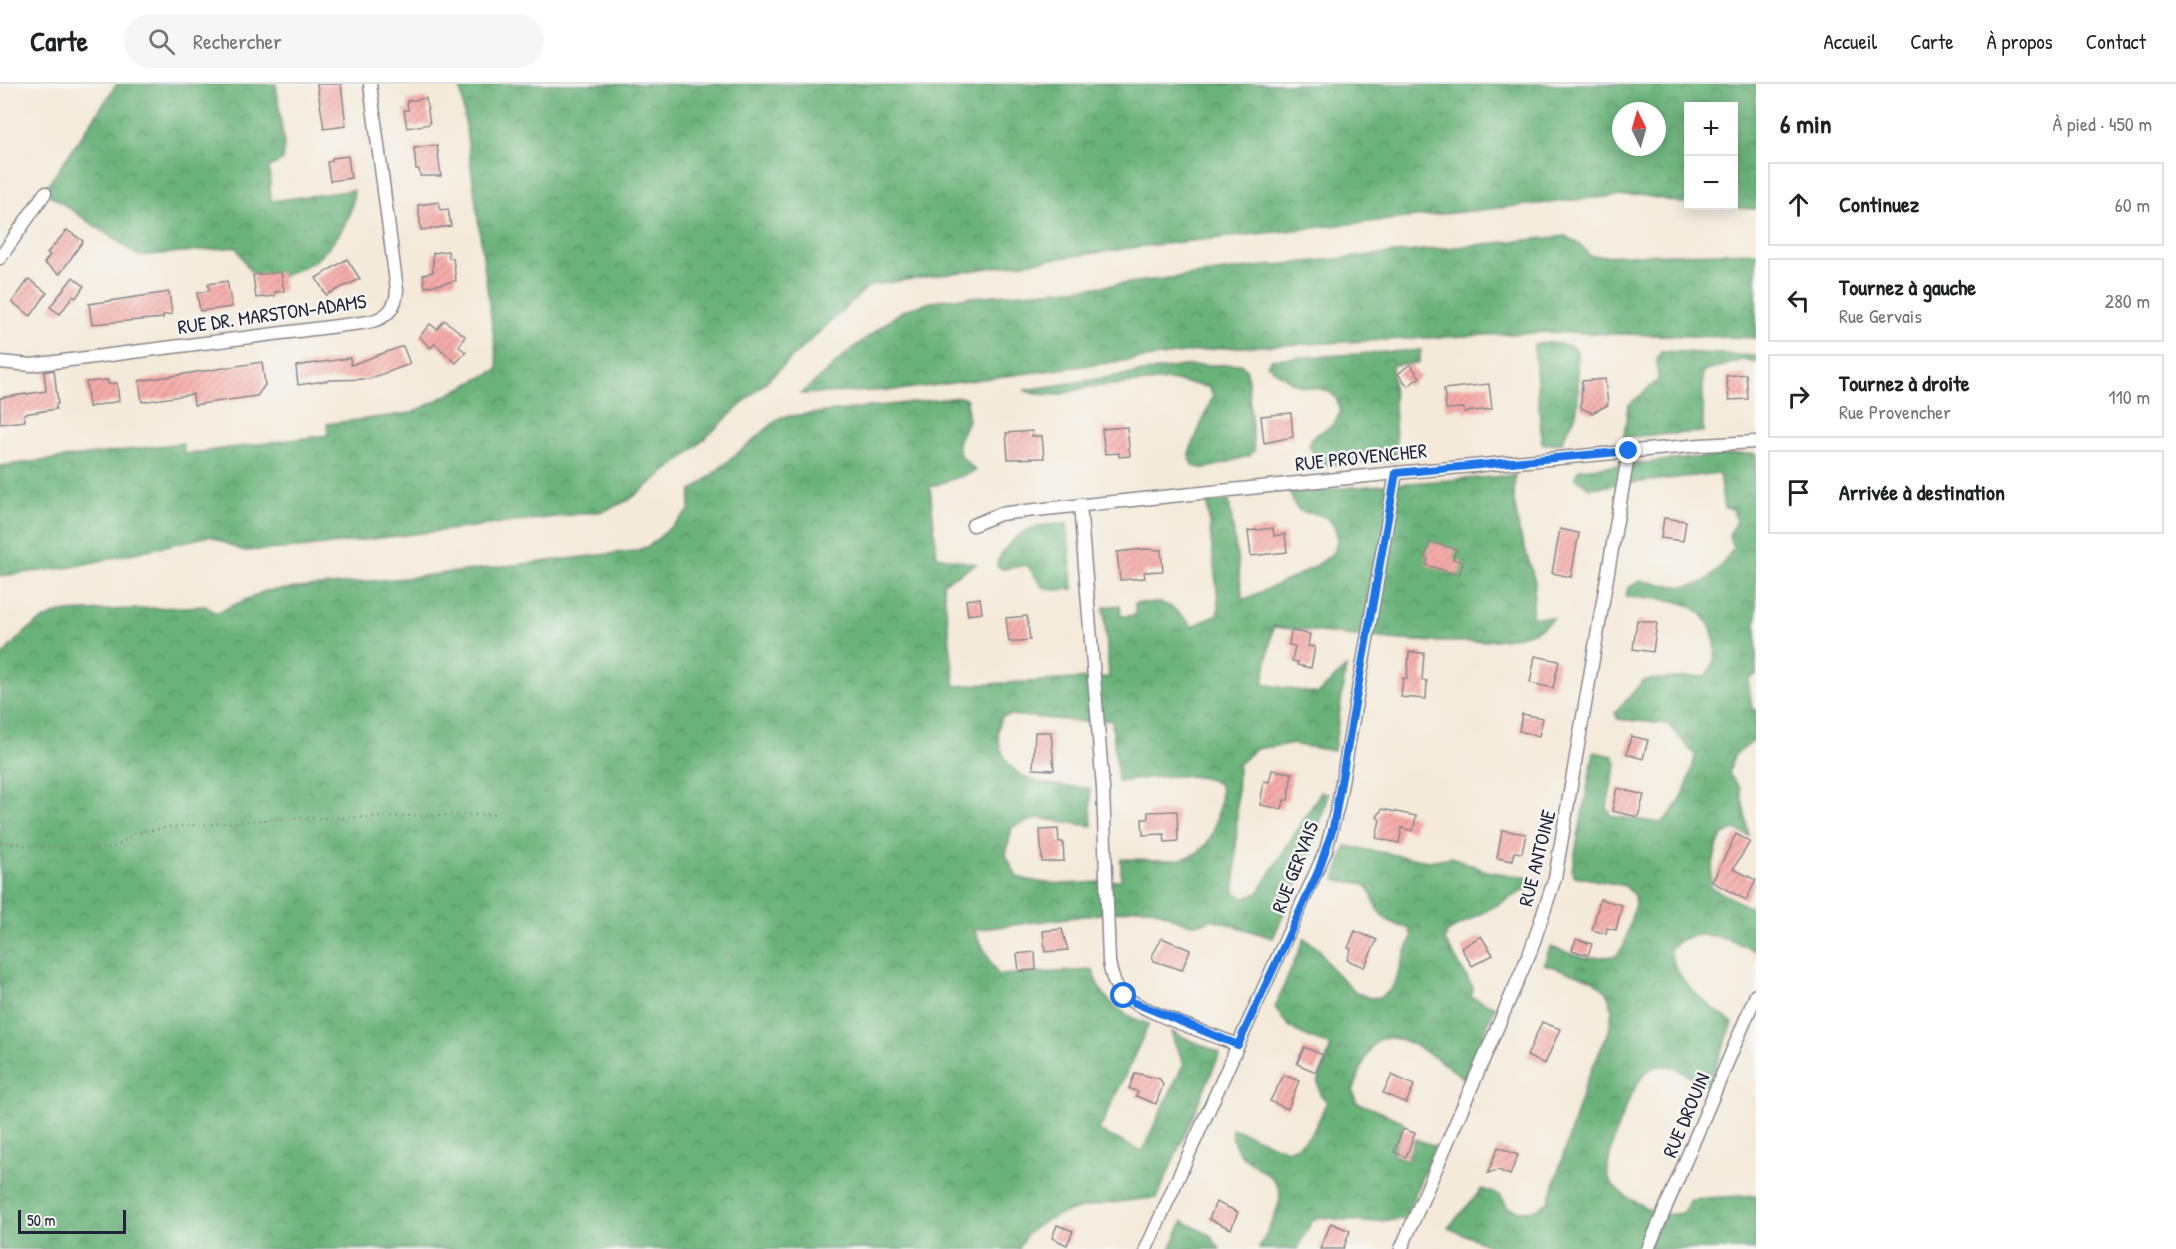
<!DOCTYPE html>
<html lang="fr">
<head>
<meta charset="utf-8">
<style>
	:root { --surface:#fff; --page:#f6f6f6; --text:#202124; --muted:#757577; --line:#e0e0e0 }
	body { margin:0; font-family:"Patrick Hand",sans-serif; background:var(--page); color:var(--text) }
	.controls { position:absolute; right:18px; top:18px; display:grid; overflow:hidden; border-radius:0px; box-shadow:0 3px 15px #0003 }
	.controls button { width:54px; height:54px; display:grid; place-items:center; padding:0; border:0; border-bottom:2px solid var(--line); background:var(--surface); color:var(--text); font:30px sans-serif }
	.compass { position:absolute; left:1612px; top:18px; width:54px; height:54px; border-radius:50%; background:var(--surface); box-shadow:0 3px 15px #0003; rotate:355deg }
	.scale { position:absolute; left:18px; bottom:15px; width:108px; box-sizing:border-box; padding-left:6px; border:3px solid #22223b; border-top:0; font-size:16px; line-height:21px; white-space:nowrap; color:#22223b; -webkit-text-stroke:4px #f6f6f2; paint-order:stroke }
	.stop { position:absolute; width:18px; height:18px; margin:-14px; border:4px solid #1a73e8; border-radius:50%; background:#fff }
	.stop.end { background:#1a73e8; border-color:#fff; box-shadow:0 2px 6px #0008 }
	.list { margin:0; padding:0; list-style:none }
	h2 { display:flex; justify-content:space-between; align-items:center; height:78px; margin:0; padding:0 24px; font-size:26px }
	h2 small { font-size:20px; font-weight:400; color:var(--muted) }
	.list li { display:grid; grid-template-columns:39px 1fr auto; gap:18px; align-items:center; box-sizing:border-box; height:84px; margin:0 12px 12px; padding:0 12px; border:2px solid var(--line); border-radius:0px }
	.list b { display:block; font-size:22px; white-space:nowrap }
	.list p { margin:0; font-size:20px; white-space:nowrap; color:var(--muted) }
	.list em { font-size:20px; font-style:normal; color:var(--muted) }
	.icon { flex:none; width:33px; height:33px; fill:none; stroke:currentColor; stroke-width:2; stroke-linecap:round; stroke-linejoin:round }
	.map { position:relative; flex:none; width:1756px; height:1165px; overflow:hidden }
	header { display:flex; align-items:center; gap:36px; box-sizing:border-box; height:84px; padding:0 30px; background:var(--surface); border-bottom:2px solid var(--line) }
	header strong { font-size:28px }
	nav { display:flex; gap:33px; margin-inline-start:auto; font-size:21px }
	.search { width:420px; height:54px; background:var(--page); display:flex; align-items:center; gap:15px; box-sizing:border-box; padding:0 21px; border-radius:33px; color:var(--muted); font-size:22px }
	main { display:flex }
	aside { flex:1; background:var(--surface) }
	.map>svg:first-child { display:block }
	.forest { fill:url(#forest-crowns); stroke:#466a5a; stroke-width:1.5; fill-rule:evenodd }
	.building { fill:url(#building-hatch) }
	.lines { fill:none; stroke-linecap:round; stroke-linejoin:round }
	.street-casing { stroke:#8b868a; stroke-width:15 }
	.path { stroke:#8b868a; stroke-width:2; stroke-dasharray:1.5 4.5; stroke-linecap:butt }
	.street { stroke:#fff; stroke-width:12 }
	.route { stroke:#1a73e8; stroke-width:8 }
	.labels { text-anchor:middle; stroke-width:5; stroke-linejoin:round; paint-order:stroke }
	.street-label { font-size:20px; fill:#22223b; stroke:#f6f6f2 }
</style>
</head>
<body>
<header>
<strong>Carte</strong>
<div class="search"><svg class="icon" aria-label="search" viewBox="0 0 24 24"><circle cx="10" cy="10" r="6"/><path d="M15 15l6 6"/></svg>Rechercher</div>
<nav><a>Accueil</a><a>Carte</a><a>À propos</a><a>Contact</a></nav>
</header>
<main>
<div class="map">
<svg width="1756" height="1165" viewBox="0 0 1756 1165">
	<defs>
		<pattern id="forest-crowns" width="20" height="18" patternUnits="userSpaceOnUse" patternTransform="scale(1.5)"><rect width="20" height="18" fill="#69b279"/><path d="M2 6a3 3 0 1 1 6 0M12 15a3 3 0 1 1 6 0" fill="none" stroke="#569064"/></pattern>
		<pattern id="building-hatch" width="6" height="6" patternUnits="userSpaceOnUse" patternTransform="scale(1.5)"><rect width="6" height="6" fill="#f6aca8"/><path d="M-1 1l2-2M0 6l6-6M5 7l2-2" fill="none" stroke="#d39492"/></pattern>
	</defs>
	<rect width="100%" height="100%" fill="#f6f6f2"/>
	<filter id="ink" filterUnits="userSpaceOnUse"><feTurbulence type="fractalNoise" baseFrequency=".0167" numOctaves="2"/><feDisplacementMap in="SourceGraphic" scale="12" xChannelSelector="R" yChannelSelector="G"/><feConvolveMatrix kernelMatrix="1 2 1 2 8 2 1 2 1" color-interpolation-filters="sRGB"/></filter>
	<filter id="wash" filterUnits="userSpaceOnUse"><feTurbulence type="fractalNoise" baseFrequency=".008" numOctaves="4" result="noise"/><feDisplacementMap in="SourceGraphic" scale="24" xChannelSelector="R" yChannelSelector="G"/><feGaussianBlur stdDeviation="1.35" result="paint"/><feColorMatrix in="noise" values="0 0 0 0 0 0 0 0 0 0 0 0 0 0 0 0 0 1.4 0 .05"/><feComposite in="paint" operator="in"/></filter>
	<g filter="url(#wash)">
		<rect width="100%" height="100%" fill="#f4eada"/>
		<!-- forest -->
		<g class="forest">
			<path d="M117,0H276L284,60L283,76L269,83L271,117L354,106C353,133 338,156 318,174C306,184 286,190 272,196L250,187L236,163L139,172L44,107Z"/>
			<path d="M460,0H1756V125L1699,122H1734V22H1688V120L1641,111L1593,114L1145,162L870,201L687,371L629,416L604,427L299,464L243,467L210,452L72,483L0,492V382L183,359L184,370L328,351L327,340L412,329L498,285ZM1621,27H1657V63H1621Z"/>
			<polygon points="1566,152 1582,162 1590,172 1756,168 1756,254 1549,248 1222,264 899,306 801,310 853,264 902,227 938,216 1105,202 1265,182"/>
			<path d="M1548,258L1570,262L1577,267C1576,287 1581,309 1576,329C1574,340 1564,347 1562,359L1542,360L1534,261Z"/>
			<path d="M1421,266L1419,279L1392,281L1397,376L1320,382L1309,361L1311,354L1333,341L1341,328C1333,295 1316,310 1296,300C1286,296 1276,287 1267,281L1272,275Z"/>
			<polygon points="1661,267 1756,272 1756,279 1743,276 1703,288 1703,348 1624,353 1628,322 1658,296 1657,276"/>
			<path d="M1241,280L1247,287L1254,367L1249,372C1231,375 1189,399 1189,369L1213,312L1208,303L1170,296L1089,303L1057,311L1036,310L1024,306L1183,282Z"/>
			<path d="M960,313L967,315L968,336L958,358L960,371L976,387L930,403L937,472L976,480L943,499L955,602L1109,593L1104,523L1120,521L1121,532H1135V519C1166,518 1171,518 1192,543L1217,530L1219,524L1207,419L1229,416L1243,516C1263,506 1322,484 1333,468C1337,463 1338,451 1335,445C1334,442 1330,436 1327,434C1308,423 1297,438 1290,408L1515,391L1514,416L1519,446L1535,497L1532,533L1554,534C1548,538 1541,545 1535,547C1473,571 1341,549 1273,543L1263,600L1318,610L1346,583L1334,667L1291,660L1255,665L1238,681L1235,809L1245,814L1258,809L1321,708L1328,710L1310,772L1273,854L1212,835C1175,853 1166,812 1123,827L974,846L998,891L1093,886C1098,914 1123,932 1149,940L1099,1047L1142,1067L1184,979L1174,958L1172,948L1220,969L1157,1114C1121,1117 1031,1123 1019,1165H0V574C18,553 33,537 61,528L206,522L216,529L265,507L405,494L634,467L649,462L689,427L691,408L781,333ZM1010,631L1086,638L1112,636L1118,698C1145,694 1197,685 1220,701C1222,714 1219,724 1216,737C1206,788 1162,774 1121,775V796C1086,799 1051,804 1017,793L1006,771L1012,743L1039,734L1092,742L1090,704C1056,702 1013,703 1001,665C997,654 997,643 1002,633Z"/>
			<path d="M1734,370H1756V591L1748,595L1752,625L1756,626V655L1734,672L1729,690L1740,704L1749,752L1735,746C1730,748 1725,749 1722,753C1716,761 1708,797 1712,804L1756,827V867C1728,855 1694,839 1670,865C1675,899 1707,920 1733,939L1708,1002C1697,996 1679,983 1667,982C1663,981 1653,983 1649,986C1632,997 1605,1070 1608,1091C1611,1105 1630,1115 1641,1121C1655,1130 1669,1133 1684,1128L1690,1115L1756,1111V1165H1492L1482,1158L1448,1144L1482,1105L1501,1112L1508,1124C1525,1129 1535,1129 1549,1117L1586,998L1609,947L1612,925L1607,908L1591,895L1544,880L1550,863L1585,874L1616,872L1624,862L1635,820L1634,811L1625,802L1575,792L1572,786L1594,668L1613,672L1616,679L1607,723L1612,732L1661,739C1682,723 1690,696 1695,671L1668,640L1618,635L1615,629L1644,596L1705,592C1715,579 1718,571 1714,554C1703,510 1662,516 1626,513L1628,504L1640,497C1692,503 1701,513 1733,465L1729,451L1736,437L1733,425L1724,424L1719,389L1589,404L1575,393L1579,385Z"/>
			<path d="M1067,440L1073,505C1038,508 1046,505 1027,481L1003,485L997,482C997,475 1001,471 1005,465C1022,443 1040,440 1067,440Z"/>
			<path d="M1346,762L1429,777L1452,773L1486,787L1538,795L1536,800L1447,848L1445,857L1473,904L1471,913L1495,923L1465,995C1447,983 1394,937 1374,960C1364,972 1359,993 1353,1007L1356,1018L1404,1038L1392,1070L1407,1076L1415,1055L1435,1062L1404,1135L1365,1138L1320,1133L1312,1137L1297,1165H1259C1264,1153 1280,1125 1280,1113C1281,1082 1230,1085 1232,1044L1287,1066C1314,1057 1316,1041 1327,1017L1320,1011L1318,998L1331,962C1305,951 1289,950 1275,923L1304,855L1319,865L1331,884L1357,909L1370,914L1380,913L1391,906L1412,852L1408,844C1380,838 1378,828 1368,803L1360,799L1335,796Z"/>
			<polygon points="1183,1137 1210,1151 1220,1165 1170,1165"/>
		</g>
		<g id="blocks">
			<!-- building -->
			<g class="building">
				<polygon points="317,0 341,0 346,42 324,45"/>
				<polygon points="426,14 430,40 407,44 404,26 408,26 407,17"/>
				<polygon points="437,61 441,92 420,92 419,85 416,85 414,64"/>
				<polygon points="348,72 351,94 330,97 327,78 332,77 332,74"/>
				<polygon points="439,118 440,126 448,125 451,142 421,146 418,121"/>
				<polygon points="67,146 83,157 60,190 44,179 50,171 47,169"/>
				<polygon points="448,167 449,174 453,174 456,197 425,203 423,191 433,188 433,169"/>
				<polygon points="347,175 360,195 326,211 316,194"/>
				<polygon points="281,188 284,207 275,208 275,212 256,214 253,191"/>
				<polygon points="73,193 84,202 76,214 73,212 60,230 50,223"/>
				<polygon points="29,195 47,209 31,232 12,218"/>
				<polygon points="227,197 232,223 200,227 197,209 209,207 208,200"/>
				<polygon points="169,208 172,230 163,231 163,234 92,240 89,220"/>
				<polygon points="444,236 465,252 459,263 466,268 456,279 435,260 431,264 419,253 430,240 437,245"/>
				<polygon points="403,262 410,280 369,295 331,296 298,301 296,282 350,274 351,281"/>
				<polygon points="262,278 265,301 257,312 194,321 193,310 142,318 139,297"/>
				<polygon points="1410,280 1420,293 1408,302 1398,290"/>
				<polygon points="54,286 58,320 56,320 56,325 24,330 25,337 0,340 0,314 46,307 44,288"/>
				<polygon points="1746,290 1748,315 1729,316 1726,292"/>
				<polygon points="1605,295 1608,321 1592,329 1581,324 1582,297"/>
				<polygon points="108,296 108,300 117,299 119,317 89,323 86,298"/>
				<polygon points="1489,300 1492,325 1464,328 1464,324 1446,325 1444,305"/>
				<polygon points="1291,329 1293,353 1264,359 1261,332"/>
				<polygon points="1127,343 1130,372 1119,373 1119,369 1105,370 1102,345"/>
				<polygon points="1032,347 1032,352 1042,352 1044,374 1008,375 1006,349"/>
				<polygon points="1664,434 1686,437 1683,457 1661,454"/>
				<polygon points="1273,444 1274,452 1285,450 1287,468 1251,472 1248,447"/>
				<polygon points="1560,445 1579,449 1571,493 1552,489"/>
				<polygon points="1430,458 1456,465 1453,475 1463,478 1459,491 1426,481 1428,475 1425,474"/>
				<polygon points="1144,465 1161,466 1163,487 1144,488 1145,494 1120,496 1117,468"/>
				<polygon points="980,514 982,529 968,531 966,516"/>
				<polygon points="1027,532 1030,556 1009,558 1006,534"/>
				<polygon points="1637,536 1657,539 1653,568 1633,565"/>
				<polygon points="1291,547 1310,550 1308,562 1315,563 1311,584 1297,581 1298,578 1292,577 1295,562 1289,561"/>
				<polygon points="1409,568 1424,569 1422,596 1427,597 1426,615 1401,613 1403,594 1407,595"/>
				<polygon points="1535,572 1559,577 1553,604 1530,599"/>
				<polygon points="1522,630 1543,634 1539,652 1519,647"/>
				<polygon points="1035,648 1051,648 1054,686 1033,685"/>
				<polygon points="1631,652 1648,656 1643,675 1627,670"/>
				<polygon points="1272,686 1292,689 1288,716 1284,716 1282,725 1260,721 1264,697 1269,698"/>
				<polygon points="1617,704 1644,711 1638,733 1612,727"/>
				<polygon points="1382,725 1416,732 1413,747 1402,744 1399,759 1376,754 1380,736 1377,733"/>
				<polygon points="1177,727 1178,757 1165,758 1164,750 1143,751 1142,735 1148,735 1148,728"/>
				<polygon points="1058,745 1059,758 1063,758 1064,777 1042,778 1040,746"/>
				<polygon points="1502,746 1526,750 1522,769 1514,768 1513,777 1497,774"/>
				<polygon points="1736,750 1750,758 1733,785 1756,796 1746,816 1712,798"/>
				<polygon points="1600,815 1622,821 1616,846 1607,844 1606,850 1592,846"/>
				<polygon points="1062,845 1068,866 1045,868 1043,847"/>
				<polygon points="1355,847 1377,856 1364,883 1347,876 1351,865 1348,864"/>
				<polygon points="1481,852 1493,871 1472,882 1461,864"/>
				<polygon points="1162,854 1190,866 1182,886 1154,877 1152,872"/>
				<polygon points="1576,855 1592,860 1588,871 1572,866"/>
				<polygon points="1035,868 1036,886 1019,887 1017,870"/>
				<polygon points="1542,938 1560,945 1545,980 1527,972"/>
				<polygon points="1304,963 1323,971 1316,988 1297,980"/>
				<polygon points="1135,989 1160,995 1163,1001 1156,1020 1136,1012 1138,1008 1129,1004"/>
				<polygon points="1284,991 1299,997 1288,1025 1270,1017"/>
				<polygon points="1392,991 1414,1001 1406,1019 1383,1009"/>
				<polygon points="1403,1045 1415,1049 1406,1073 1394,1068"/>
				<polygon points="1498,1063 1518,1071 1510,1091 1498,1086 1488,1089"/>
				<polygon points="1216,1118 1238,1128 1231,1145 1209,1135"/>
				<polygon points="1331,1139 1350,1147 1343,1165 1320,1165"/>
				<polygon points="1057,1141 1073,1147 1067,1161 1052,1154"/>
			</g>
		</g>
	</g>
	<g filter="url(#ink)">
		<use href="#blocks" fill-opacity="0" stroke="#8b868a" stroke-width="1.5"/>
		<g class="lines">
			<defs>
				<g id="street">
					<polyline points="0,174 45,109"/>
					<path d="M0,278L31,281L369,238C387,234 396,224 397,206L370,0"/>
					<path d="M1080,421L1103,704L1109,878C1111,890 1114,902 1123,911C1140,927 1213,951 1238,961"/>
					<polyline points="973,441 1000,430 1016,428 1396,389 1700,361 1756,358"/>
					<polyline points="1146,1165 1326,766 1338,721 1396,389"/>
					<polyline points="1401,1165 1531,866 1555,794 1629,367"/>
					<polyline points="1648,1165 1756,911"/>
				</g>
			</defs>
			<!-- street casing -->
			<use href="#street" class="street-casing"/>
			<!-- path -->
			<polyline class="path" points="0,758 48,763 108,764 117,762 135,749 170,743 277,735 496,730"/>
			<!-- street -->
			<use href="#street" class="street"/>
		</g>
	</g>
	<g class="lines" filter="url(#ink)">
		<!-- route -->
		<polyline class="route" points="1124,912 1133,918 1238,961 1318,788 1333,744 1396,389 1629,367"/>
	</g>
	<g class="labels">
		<!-- street labels -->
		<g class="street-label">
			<text transform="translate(272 230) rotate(-8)" y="7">RUE DR. MARSTON-ADAMS</text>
			<text transform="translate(1361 373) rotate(-6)" y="7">RUE PROVENCHER</text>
			<text transform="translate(1537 774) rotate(-76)" y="7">RUE ANTOINE</text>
			<text transform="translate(1295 783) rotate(-69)" y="7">RUE GERVAIS</text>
			<text transform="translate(1686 1031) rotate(-67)" y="7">RUE DROUIN</text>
		</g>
	</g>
</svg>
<div class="controls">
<button>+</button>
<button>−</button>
</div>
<svg class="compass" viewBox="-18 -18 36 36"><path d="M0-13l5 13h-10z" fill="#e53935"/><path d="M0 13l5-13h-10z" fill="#757577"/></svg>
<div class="scale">50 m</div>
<div class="stop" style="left:1124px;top:912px"></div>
<div class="stop end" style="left:1629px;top:367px"></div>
</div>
<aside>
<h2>6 min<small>À pied · 450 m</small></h2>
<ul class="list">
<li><svg class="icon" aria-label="ahead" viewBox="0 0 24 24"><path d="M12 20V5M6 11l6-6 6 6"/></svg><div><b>Continuez</b></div><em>60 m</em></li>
<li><svg class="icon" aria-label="left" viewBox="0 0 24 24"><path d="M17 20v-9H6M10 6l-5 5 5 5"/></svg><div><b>Tournez à gauche</b><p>Rue Gervais</p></div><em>280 m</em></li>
<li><svg class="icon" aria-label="right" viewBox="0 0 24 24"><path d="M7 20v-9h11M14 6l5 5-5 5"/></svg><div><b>Tournez à droite</b><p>Rue Provencher</p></div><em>110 m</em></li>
<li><svg class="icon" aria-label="arrive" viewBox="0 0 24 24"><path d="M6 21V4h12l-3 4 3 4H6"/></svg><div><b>Arrivée à destination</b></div></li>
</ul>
</aside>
</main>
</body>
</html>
